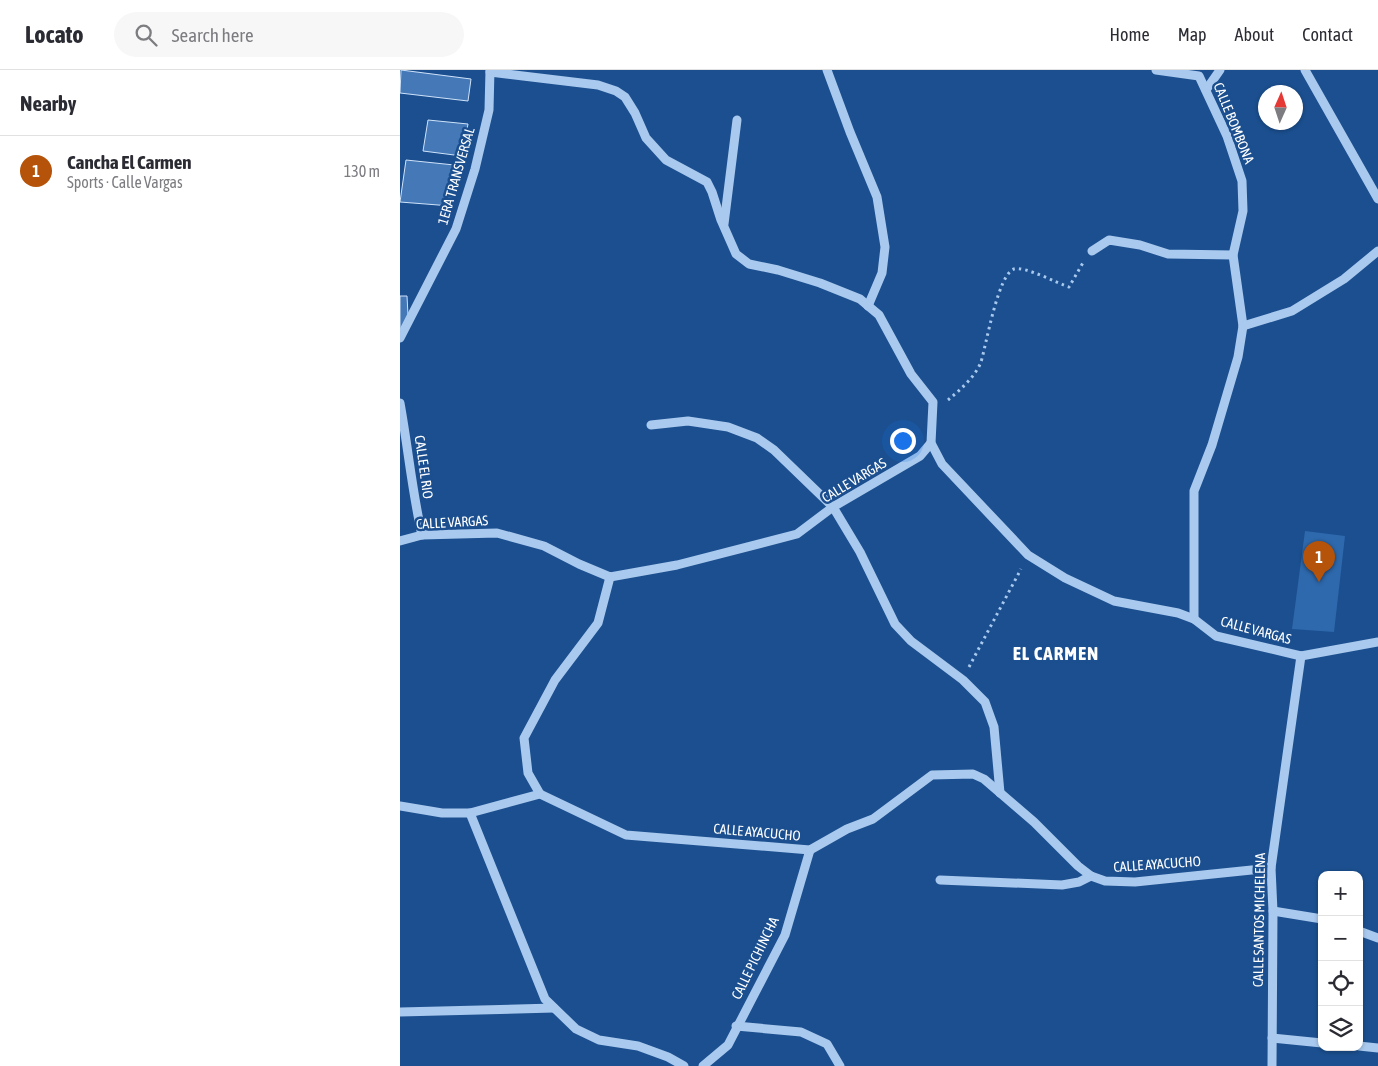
<!DOCTYPE html>
<html lang="en">
<head>
<meta charset="utf-8">
<style>
	:root { --surface:#fff; --page:#f7f7f7; --text:#2b2b33; --muted:#7c7c81; --line:#e1e1e2; --accent:#b45309 }
	body { margin:0; font-family:"Asap Condensed",sans-serif; background:var(--page); color:var(--text) }
	.controls { position:absolute; right:15px; bottom:15px; display:grid; overflow:hidden; border-radius:10px; box-shadow:0 1px 4px #0004 }
	.controls button { width:45px; height:45px; display:grid; place-items:center; padding:0; border:0; border-bottom:1px solid var(--line); background:var(--surface); color:var(--text); font:25px sans-serif }
	.compass { position:absolute; left:858px; top:15px; width:45px; height:45px; border-radius:50%; background:var(--surface); box-shadow:0 1px 4px #0004; rotate:3deg }
	.you { position:absolute; left:502px; top:370px; width:18px; height:18px; margin:-12px; border:4px solid #fff; border-radius:50%; background:#1a73e8; box-shadow:0 0 0 8px #1a73e833 }
	.badge { display:grid; place-items:center; width:32px; height:32px; border-radius:50%; background:var(--accent); color:#fff; font-size:16px; font-weight:700 }
	.pin { position:absolute; translate:-50% -41px; filter:drop-shadow(0 1px 2px #0008) }
	.pin::after { content:''; position:absolute; top:26px; width:18px; height:15px; background:inherit; clip-path:polygon(0 0,100% 0,50% 100%) }
	.list { margin:0; padding:0; list-style:none }
	h2 { display:flex; justify-content:space-between; align-items:center; height:65px; margin:0; padding:0 20px; font-size:21px }
	h2 small { font-size:16px; font-weight:400; color:var(--muted) }
	.list li { display:grid; grid-template-columns:32px 1fr auto; gap:15px; align-items:center; box-sizing:border-box; height:70px; padding:0 20px; border-top:1px solid var(--line) }
	.list b { display:block; font-size:19px; white-space:nowrap }
	.list p { margin:0; font-size:16px; white-space:nowrap; color:var(--muted) }
	.list em { font-size:16px; font-style:normal; color:var(--muted) }
	.icon { flex:none; width:28px; height:28px; fill:none; stroke:currentColor; stroke-width:2; stroke-linecap:round; stroke-linejoin:round }
	.map { position:relative; flex:none; width:978px; height:996px; overflow:hidden }
	header { display:flex; align-items:center; gap:30px; box-sizing:border-box; height:70px; padding:0 25px; background:var(--surface); border-bottom:1px solid var(--line) }
	header strong { font-size:24px }
	nav { display:flex; gap:28px; margin-inline-start:auto; font-size:18px }
	.search { width:350px; height:45px; background:var(--page); display:flex; align-items:center; gap:12px; box-sizing:border-box; padding:0 18px; border-radius:28px; color:var(--muted); font-size:19px }
	main { display:flex }
	aside { flex:1; background:var(--surface) }
	.map>svg:first-child { display:block }
	.green { fill:#2e69ad }
	.building { fill:#4478b7; stroke:#cfe3fa }
	.lines { fill:none; stroke-linecap:round; stroke-linejoin:round }
	.path { stroke:#a9c9ee; stroke-width:3; stroke-dasharray:2.5 4; stroke-linecap:butt }
	.minor { stroke:#a9c9ee; stroke-width:9 }
	.labels { text-anchor:middle; stroke-width:5; stroke-linejoin:round; paint-order:stroke }
	.street-label { font-size:14px; fill:#fff; stroke:#1b4f8f }
	.district-label { font-size:19px; font-weight:bold; letter-spacing:1px; fill:#fff; stroke:#1b4f8f }
</style>
</head>
<body>
<header>
<strong>Locato</strong>
<div class="search"><svg class="icon" aria-label="search" viewBox="0 0 24 24"><circle cx="10" cy="10" r="6"/><path d="M15 15l6 6"/></svg>Search here</div>
<nav><a>Home</a><a>Map</a><a>About</a><a>Contact</a></nav>
</header>
<main>
<aside>
<h2>Nearby<small></small></h2>
<ul class="list">
<li><span class="badge">1</span><div><b>Cancha El Carmen</b><p>Sports · Calle Vargas</p></div><em>130 m</em></li>
</ul>
</aside>
<div class="map">
<svg width="978" height="996" viewBox="0 0 978 996">
	<rect width="100%" height="100%" fill="#1b4f8f"/>
	<!-- green -->
	<polygon class="green" points="905,461 945,466 934,562 892,559"/>
	<!-- building -->
	<g class="building">
		<polygon points="1,0 71,9 68,31 0,23"/>
		<polygon points="28,50 68,54 62,86 23,81"/>
		<polygon points="6,90 64,96 51,136 0,132"/>
		<polygon points="0,226 7,226 8,245 0,260"/>
	</g>
	<g class="lines">
		<!-- path -->
		<g class="path">
			<path d="M548,330C560,320 575,307 581,292C586,276 598,204 614,199C625,196 657,213 669,217L684,191"/>
			<polyline points="569,597 621,499"/>
		</g>
		<!-- minor -->
		<g class="minor">
			<polyline points="427,0 450,62 477,127 485,177 482,203 468,236"/>
			<polyline points="756,0 799,6 827,66 842,111 843,141 833,185 843,256 838,287 812,375 794,421 794,549"/>
			<polyline points="905,0 978,129"/>
			<polyline points="90,2 198,15 216,21 225,27 235,43 246,68 266,90 307,112 312,122 321,150 336,184 349,194 378,200 420,213 460,229 479,245 511,304 533,332 531,373 542,394 628,485 665,508 714,531 778,543 794,549 816,566 901,586 978,572"/>
			<polyline points="806,20 820,0"/>
			<polyline points="324,154 337,50"/>
			<polyline points="692,181 709,170 740,175 768,184 833,185"/>
			<polyline points="843,256 892,241 944,209 978,181"/>
			<polyline points="0,268 56,159 75,99 89,40 90,0"/>
			<path d="M0,333C8,377 12,421 22,465"/>
			<polyline points="251,355 288,351 328,357 357,368 374,380 433,437 460,482 495,554 511,571 563,610 585,632 594,657 600,723"/>
			<polyline points="0,471 22,465 97,463 144,476 179,494 210,507 277,495 397,464 433,437 520,386 531,373"/>
			<polyline points="140,724 128,703 124,668 155,610 198,553 210,507"/>
			<polyline points="0,736 42,743 70,743 140,724 226,765 410,780 447,759 473,749 532,705 573,704 584,709 634,752 678,796 691,806 705,811 735,812 871,798"/>
			<polyline points="70,743 145,929 176,959 199,970 238,976 268,987 284,996"/>
			<polyline points="540,810 662,815 679,812 691,806"/>
			<polyline points="873,841 922,849"/>
			<polyline points="959,861 978,868"/>
			<polyline points="0,942 154,938"/>
			<polyline points="336,956 401,962 427,974 440,996"/>
			<polyline points="872,968 922,973"/>
			<polyline points="959,976 978,978"/>
			<polyline points="303,996 328,975 385,865 410,780"/>
			<polyline points="872,996 873,841 871,798 901,586"/>
		</g>
	</g>
	<g class="labels">
		<!-- street labels -->
		<g class="street-label">
			<text transform="translate(834 53) rotate(68)" y="5">CALLE BOMBONA</text>
			<text transform="translate(56 106) rotate(-74)" y="5">1ERA TRANSVERSAL</text>
			<text transform="translate(24 397) rotate(82)" y="5">CALLE EL RIO</text>
			<text transform="translate(454 410) rotate(-31)" y="5">CALLE VARGAS</text>
			<text transform="translate(52 452) rotate(-3)" y="5">CALLE VARGAS</text>
			<text transform="translate(856 560) rotate(15)" y="5">CALLE VARGAS</text>
			<text transform="translate(357 762) rotate(5)" y="5">CALLE AYACUCHO</text>
			<text transform="translate(757 794) rotate(-4)" y="5">CALLE AYACUCHO</text>
			<text transform="translate(859 850) rotate(-89)" y="5">CALLE SANTOS MICHELENA</text>
			<text transform="translate(355 888) rotate(-64)" y="5">CALLE PICHINCHA</text>
		</g>
		<!-- district labels -->
		<g class="district-label">
			<text x="656" y="590">EL CARMEN</text>
		</g>
	</g>
</svg>
<div class="controls">
<button>+</button>
<button>−</button>
<button><svg class="icon" aria-label="locate" viewBox="0 0 24 24"><circle cx="12" cy="12" r="6"/><path d="M12 2v4M12 18v4M2 12h4M18 12h4"/></svg></button>
<button><svg class="icon" aria-label="layers" viewBox="0 0 24 24"><path d="M12 4l9 5-9 5-9-5zM3 14l9 5 9-5"/></svg></button>
</div>
<svg class="compass" viewBox="-18 -18 36 36"><path d="M0-13l5 13h-10z" fill="#e53935"/><path d="M0 13l5-13h-10z" fill="#7c7c81"/></svg>
<div class="you"></div>
<div class="pin badge" style="left:919px;top:512px">1</div>
</div>
</main>
</body>
</html>
